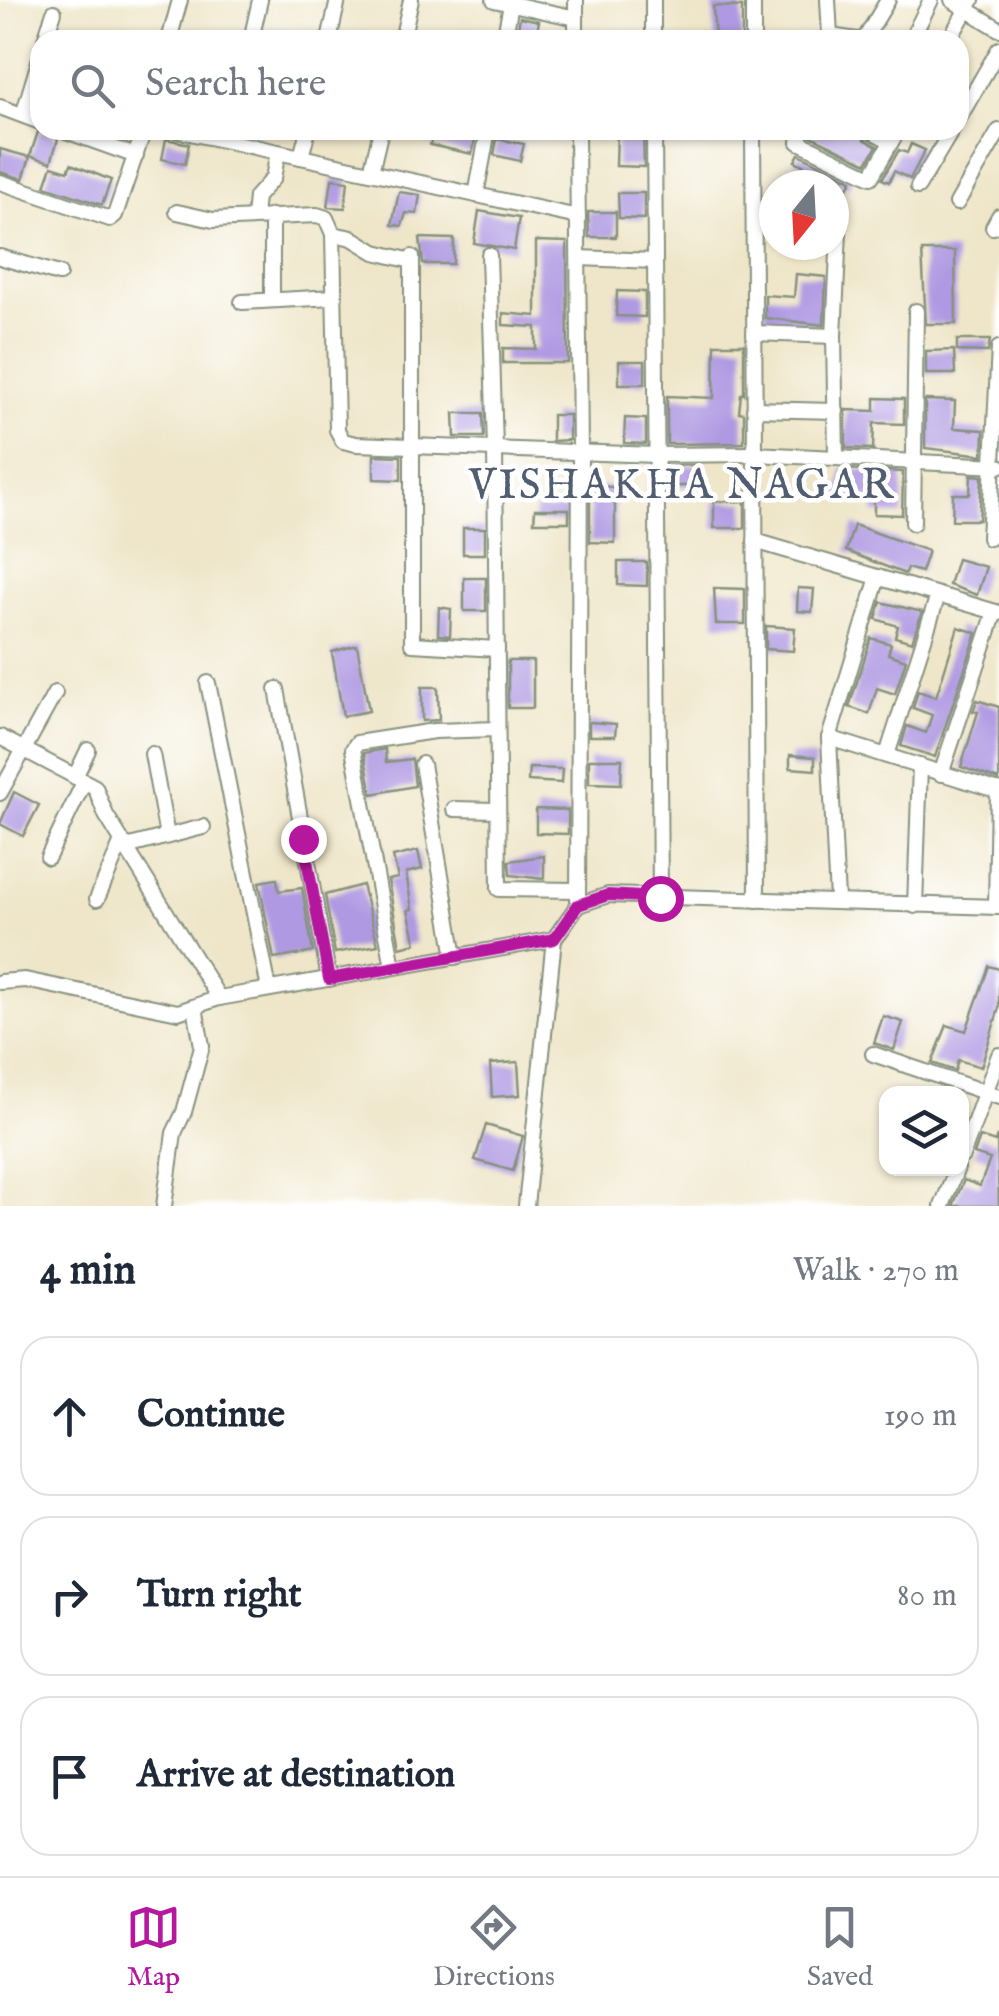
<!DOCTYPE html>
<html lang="en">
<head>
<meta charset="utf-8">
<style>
	:root { --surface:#fff; --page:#f6f6f7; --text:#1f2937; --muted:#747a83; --line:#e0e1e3; --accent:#b5179e }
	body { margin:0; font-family:"IM FELL English",serif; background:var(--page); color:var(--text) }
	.controls { position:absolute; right:30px; bottom:30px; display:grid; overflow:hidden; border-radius:20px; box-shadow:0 2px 8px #0004 }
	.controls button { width:90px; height:90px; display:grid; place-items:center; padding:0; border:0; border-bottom:2px solid var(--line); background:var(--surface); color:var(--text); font:50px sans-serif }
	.compass { position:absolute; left:759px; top:170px; width:90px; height:90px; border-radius:50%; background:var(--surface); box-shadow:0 2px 8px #0004; rotate:198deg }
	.stop { position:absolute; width:30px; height:30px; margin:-22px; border:8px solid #b5179e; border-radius:50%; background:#fff }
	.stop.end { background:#b5179e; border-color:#fff; box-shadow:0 2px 10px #0008 }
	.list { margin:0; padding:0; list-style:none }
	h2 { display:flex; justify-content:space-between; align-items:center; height:130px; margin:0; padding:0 40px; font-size:42px }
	h2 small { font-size:32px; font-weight:400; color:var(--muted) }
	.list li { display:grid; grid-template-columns:65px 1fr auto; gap:30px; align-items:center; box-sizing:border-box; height:160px; margin:0 20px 20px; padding:0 20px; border:2px solid var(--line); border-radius:30px }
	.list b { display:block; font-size:38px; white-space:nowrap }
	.list em { font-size:32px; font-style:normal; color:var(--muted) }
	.icon { flex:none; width:55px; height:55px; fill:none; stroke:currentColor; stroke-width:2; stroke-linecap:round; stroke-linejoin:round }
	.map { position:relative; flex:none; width:999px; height:1206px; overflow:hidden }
	.search { position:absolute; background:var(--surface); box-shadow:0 2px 8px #0004; left:30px; right:30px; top:30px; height:110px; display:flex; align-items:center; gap:25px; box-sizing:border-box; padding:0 35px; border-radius:30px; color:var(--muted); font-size:38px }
	.sheet { height:670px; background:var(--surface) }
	nav { display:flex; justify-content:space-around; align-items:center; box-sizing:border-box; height:140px; border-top:2px solid var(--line); background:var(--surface); font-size:28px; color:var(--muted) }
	nav a { display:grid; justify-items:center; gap:5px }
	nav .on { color:var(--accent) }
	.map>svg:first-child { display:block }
	.building { fill:#af99e2 }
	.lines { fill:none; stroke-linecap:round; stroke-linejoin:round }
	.minor-casing { stroke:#87927e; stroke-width:18 }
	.minor { stroke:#fff; stroke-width:14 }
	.route { stroke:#b5179e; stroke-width:12 }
	.labels { text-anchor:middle; stroke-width:9; stroke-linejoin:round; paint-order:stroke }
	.neighbourhood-label { font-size:42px; letter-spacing:2.5px; fill:#515d71; stroke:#fff }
</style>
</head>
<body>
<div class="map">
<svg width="999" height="1206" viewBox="0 0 999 1206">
	<rect width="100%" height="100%" fill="#fff"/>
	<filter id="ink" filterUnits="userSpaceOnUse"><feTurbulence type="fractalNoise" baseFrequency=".01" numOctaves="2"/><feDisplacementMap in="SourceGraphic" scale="20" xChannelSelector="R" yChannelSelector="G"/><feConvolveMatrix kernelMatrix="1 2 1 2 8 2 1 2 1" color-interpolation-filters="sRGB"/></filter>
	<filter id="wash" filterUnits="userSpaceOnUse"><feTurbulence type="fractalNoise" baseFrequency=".0048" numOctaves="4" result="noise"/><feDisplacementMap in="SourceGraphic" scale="40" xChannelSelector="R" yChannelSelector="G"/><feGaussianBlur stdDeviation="2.25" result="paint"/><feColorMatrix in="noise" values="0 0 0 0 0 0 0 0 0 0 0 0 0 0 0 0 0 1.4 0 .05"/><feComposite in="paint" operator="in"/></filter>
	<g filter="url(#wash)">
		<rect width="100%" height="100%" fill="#efe6c9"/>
		<g id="blocks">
			<!-- building -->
			<g class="building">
				<polygon points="713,6 742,7 742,40 715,40"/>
				<polygon points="520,17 539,21 535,40 516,37"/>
				<polygon points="434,130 476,134 472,154 430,145"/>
				<polygon points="617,130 643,130 644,167 616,166"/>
				<polygon points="811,130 860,130 864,139 877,146 867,163 811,136"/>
				<polygon points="45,131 58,139 51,162 30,156 38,132"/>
				<polygon points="166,139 189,144 185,164 162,159"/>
				<polygon points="497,139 524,144 520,161 494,155"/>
				<polygon points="911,144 925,150 910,179 894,171 889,182 882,179 899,150 907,153"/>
				<polygon points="0,149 30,157 23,179 0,172"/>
				<polygon points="799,154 852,180 848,188 795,161"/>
				<polygon points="71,164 111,180 102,205 45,186 52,166 68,171"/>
				<polygon points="332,179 348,181 345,208 328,207"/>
				<polygon points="399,192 420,195 417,214 406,213 402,226 392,225"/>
				<polygon points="618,193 644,193 644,219 619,218"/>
				<polygon points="479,211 519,218 514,250 474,243"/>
				<polygon points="588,212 616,212 616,237 589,237"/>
				<polygon points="420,238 454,239 453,264 423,264"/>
				<polygon points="536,241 567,242 568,363 503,363 503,348 536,349 536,327 503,325 503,313 536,316"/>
				<polygon points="922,251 955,251 956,324 926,324"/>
				<polygon points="796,274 826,277 824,325 765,318 765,295 794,297"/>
				<polygon points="617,291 645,292 645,317 616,316"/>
				<polygon points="957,340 990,340 988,352 957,351"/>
				<polygon points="715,344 744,344 744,394 741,394 739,412 744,413 744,443 667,444 667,396 714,398"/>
				<polygon points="954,350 955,374 926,374 926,351"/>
				<rect x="619" y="361" width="26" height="23"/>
				<polygon points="875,398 904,399 904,424 874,423 873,449 846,448 846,410 875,411"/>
				<polygon points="925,400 955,401 954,428 984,430 983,455 925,448"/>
				<polygon points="454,413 483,413 484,437 455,437"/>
				<polygon points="552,415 569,415 569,440 552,441"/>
				<polygon points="625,418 646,419 646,444 624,443"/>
				<polygon points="374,455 401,456 401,480 374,479"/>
				<polygon points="699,465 698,486 667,486 667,466"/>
				<polygon points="842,469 903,472 902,515 874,514 874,498 839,498"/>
				<polygon points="971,475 982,476 979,520 952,520 953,494 970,494"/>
				<polygon points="590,486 615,487 615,543 590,542"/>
				<polygon points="714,501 745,502 745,528 714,528"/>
				<polygon points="535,509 569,509 569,522 534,522"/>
				<polygon points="854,525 928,551 921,572 907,568 905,574 846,551"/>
				<rect x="463" y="528" width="22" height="26"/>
				<polygon points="957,559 986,567 977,595 949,585"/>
				<polygon points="618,562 647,562 647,586 618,585"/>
				<rect x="464" y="578" width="22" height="33"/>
				<polygon points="714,588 745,589 745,624 716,624"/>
				<polygon points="798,588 814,589 812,612 797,611"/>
				<polygon points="881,602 922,612 912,642 895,637 898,626 876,619"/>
				<polygon points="439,607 451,609 450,636 438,635"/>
				<polygon points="766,626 795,628 793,651 766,649"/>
				<polygon points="958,627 977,633 935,757 901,746 907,726 926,733 932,715 913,708 918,691 936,697"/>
				<polygon points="871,638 891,644 888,654 906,660 895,694 877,688 869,714 849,707"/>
				<polygon points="357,645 369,711 343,716 332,652"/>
				<rect x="508" y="661" width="25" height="47"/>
				<polygon points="422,687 438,687 439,720 422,721"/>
				<polygon points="977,700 999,707 999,780 961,767 978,712 973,711"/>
				<polygon points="589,722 616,724 615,736 589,736"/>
				<polygon points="385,749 386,762 412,759 415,786 372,794 364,753"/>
				<polygon points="790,755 815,757 815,770 790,768"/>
				<polygon points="589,759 622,759 621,784 589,783"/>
				<polygon points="529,768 562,769 561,783 528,781"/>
				<polygon points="14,792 39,805 23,836 0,824"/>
				<polygon points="536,809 568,810 568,834 536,833"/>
				<polygon points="418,851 422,869 406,873 412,909 408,910 416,943 400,947 388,880 398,878 393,857"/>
				<polygon points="544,856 544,879 510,875 509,861"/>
				<polygon points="277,879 279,891 302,888 313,952 274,959 259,882"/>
				<polygon points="362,885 378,945 335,953 325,895"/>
				<polygon points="989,966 999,969 999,1008 981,1067 958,1060 955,1071 932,1063 947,1025 966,1031"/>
				<polygon points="883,1016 903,1022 894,1050 874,1043"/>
				<polygon points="518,1062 520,1095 492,1097 490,1064"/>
				<polygon points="486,1125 523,1136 513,1171 475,1160"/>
				<polygon points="997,1136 999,1206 953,1206 964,1180 980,1186 990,1159 974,1154 980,1137 995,1142"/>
			</g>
		</g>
	</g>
	<g filter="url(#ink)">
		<use href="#blocks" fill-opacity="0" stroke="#87927e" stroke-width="2.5"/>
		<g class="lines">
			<defs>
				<g id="minor">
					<polyline points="494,0 576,18"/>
					<polyline points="576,0 576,40"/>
					<polyline points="653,0 653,40"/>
					<polyline points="753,0 753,40"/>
					<polyline points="828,0 830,36 857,40"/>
					<polyline points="952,0 999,29"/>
					<polyline points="45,40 54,12"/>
					<polyline points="169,40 180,0"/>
					<polyline points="251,40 260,0"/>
					<polyline points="329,40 338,0"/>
					<polyline points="402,40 411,0"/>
					<polyline points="504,40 511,4"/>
					<polyline points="864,40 888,0"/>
					<polyline points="911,40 931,0"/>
					<polyline points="949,40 972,0"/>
					<polyline points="0,107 40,122"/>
					<polyline points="23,115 40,58"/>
					<polyline points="959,118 999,49"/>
					<polyline points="63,130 136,156"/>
					<polyline points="176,130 578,217"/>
					<polyline points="577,130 580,451 578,905"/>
					<polyline points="654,130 660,898"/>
					<polyline points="753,130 755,454"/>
					<polyline points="801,130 799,142 871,177 898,130"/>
					<polyline points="870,130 891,141"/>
					<polyline points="301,157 308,130"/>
					<polyline points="371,172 381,130"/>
					<polyline points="0,182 110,219 115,215 144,130"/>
					<polyline points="918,187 952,130"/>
					<polyline points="476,195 488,130"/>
					<polyline points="957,203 999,131"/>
					<polyline points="177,212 213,220 317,215 326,218 333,234 337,430 343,441 356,444 656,455 755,454 999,466"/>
					<polyline points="272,216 272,300"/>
					<polyline points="254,217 256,197 273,178 278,152"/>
					<polyline points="993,227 999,216"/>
					<polyline points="333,234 352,238 375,252 412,261"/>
					<polyline points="489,255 495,448 499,889 578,890"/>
					<polyline points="0,257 59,274"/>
					<polyline points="412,257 412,644 497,649"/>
					<polyline points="579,258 655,261"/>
					<polyline points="242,302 334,297"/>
					<polyline points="754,333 834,336"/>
					<polyline points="754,409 836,411"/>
					<polyline points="755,454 757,900"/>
					<polyline points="836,456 834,336 840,211"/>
					<polyline points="913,523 916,311"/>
					<polyline points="989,538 999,348"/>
					<polyline points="755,541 999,613"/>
					<polyline points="208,683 269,989"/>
					<polyline points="277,689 329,979"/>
					<polyline points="0,737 95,787 106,815 219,998"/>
					<polyline points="829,738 999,791"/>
					<polyline points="152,754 167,836"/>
					<polyline points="887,755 938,595"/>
					<polyline points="422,764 455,957"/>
					<polyline points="941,774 995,612"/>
					<polyline points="75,777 88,750"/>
					<polyline points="0,793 55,693"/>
					<polyline points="454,809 498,810"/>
					<polyline points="126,847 203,827"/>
					<polyline points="48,857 84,782"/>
					<polyline points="97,899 122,841"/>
					<polyline points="837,900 829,738 878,577"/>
					<polyline points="915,906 920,766"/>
					<polyline points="996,907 998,790"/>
					<polyline points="393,967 353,749 357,743 434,731 497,729"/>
					<polyline points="0,982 25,980 178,1012 219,998 554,939 578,905 608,895 999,907"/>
					<polyline points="873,1054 999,1097"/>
					<polyline points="962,1156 999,1055"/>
					<polyline points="164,1206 174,1133 184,1112 202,1046 195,1007"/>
					<polyline points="526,1206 554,939"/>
					<polyline points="942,1206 957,1168"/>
				</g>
			</defs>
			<!-- minor casing -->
			<use href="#minor" class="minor-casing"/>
			<!-- minor -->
			<use href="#minor" class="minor"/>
		</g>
	</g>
	<g class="lines" filter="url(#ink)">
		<!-- route -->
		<polyline class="route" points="303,839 329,979 554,939 578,905 608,895 660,898"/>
	</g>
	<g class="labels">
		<!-- neighbourhood labels -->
		<g class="neighbourhood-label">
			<text x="682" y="498">VISHAKHA NAGAR</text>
		</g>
	</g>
</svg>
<div class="controls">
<button><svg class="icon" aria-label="layers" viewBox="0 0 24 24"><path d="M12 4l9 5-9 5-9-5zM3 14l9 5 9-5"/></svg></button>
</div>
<svg class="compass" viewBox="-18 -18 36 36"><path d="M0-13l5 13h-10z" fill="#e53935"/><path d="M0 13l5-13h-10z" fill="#747a83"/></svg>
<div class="stop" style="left:660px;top:898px"></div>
<div class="stop end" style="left:303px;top:839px"></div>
<div class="search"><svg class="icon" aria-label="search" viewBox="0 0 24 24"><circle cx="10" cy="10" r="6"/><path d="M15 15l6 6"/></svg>Search here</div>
</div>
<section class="sheet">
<h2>4 min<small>Walk · 270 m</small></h2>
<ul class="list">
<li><svg class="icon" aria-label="ahead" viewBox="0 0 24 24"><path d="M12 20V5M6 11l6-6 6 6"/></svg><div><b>Continue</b></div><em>190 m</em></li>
<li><svg class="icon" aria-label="right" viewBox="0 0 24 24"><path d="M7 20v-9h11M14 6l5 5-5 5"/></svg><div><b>Turn right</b></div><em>80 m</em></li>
<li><svg class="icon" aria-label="arrive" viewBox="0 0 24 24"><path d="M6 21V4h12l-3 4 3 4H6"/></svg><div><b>Arrive at destination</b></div></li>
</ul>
</section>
<nav>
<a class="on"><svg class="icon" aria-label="map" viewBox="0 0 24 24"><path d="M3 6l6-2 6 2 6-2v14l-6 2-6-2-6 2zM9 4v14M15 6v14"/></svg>Map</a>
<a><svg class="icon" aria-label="directions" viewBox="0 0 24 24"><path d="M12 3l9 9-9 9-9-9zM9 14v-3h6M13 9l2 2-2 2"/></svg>Directions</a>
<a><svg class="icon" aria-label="saved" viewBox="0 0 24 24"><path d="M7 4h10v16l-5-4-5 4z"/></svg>Saved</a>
</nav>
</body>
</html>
